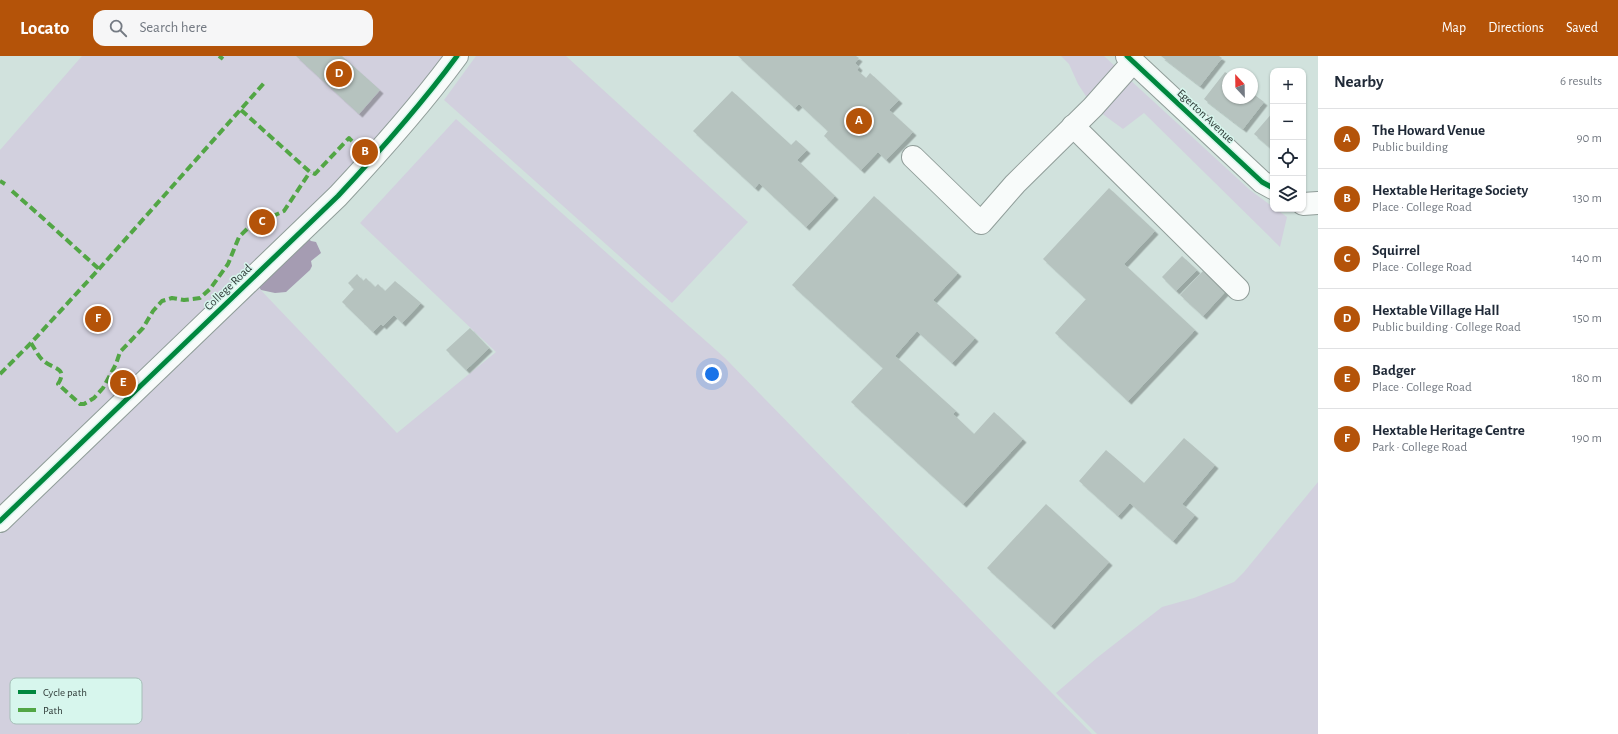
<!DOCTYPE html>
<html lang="en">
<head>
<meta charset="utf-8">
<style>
	:root { --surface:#fff; --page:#f6f6f7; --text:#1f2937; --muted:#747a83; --line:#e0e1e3; --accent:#b45309 }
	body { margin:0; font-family:"Alegreya Sans",sans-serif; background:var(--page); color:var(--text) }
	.controls { position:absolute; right:12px; top:12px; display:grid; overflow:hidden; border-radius:8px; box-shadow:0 1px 3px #0004 }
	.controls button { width:36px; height:36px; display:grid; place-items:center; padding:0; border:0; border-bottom:1px solid var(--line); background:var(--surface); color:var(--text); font:20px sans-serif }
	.compass { position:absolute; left:1222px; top:12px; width:36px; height:36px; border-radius:50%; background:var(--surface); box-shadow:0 1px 3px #0004; rotate:338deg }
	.you { position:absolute; left:712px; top:318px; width:14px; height:14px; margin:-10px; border:3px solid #fff; border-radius:50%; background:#1a73e8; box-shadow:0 0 0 6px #1a73e833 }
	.badge { display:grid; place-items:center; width:26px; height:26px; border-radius:50%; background:var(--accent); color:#fff; font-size:13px; font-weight:700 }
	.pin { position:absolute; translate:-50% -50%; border:2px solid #fff; box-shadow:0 1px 4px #0006 }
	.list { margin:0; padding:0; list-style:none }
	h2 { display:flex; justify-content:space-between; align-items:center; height:52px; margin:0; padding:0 16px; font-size:17px }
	h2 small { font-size:13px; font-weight:400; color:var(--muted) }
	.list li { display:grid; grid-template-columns:26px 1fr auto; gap:12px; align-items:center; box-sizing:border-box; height:60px; padding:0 16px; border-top:1px solid var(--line) }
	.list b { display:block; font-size:15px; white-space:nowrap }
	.list p { margin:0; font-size:13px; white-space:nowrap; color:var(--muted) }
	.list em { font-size:13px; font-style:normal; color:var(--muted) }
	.icon { flex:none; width:22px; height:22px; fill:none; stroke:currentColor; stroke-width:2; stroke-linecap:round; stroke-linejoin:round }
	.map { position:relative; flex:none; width:1318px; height:678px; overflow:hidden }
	header { display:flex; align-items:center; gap:24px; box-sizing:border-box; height:56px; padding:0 20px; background:var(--accent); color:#fff }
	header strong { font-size:19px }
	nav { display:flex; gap:22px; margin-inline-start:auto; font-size:14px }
	.search { width:280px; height:36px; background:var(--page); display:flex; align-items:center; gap:10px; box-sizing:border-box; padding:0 14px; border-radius:12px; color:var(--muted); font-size:15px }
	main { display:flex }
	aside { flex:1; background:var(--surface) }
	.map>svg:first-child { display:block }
	.green { fill:#d2d0de }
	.water { fill:#a59cb2 }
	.building { fill:#b6c3bf; filter:url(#shadow) }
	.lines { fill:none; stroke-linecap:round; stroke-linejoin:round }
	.minor-casing { stroke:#909d99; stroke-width:24 }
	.minor { stroke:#f8fbfa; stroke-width:22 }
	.quiet { stroke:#52a645; stroke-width:4; stroke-dasharray:8 4; stroke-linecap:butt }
	.cycleway-casing { stroke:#d7f6ed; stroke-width:8 }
	.cycleway { stroke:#00873e; stroke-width:5 }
	.labels { text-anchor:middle; stroke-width:3; stroke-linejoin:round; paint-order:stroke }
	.street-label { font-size:12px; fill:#303c39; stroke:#d7f6ed }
	.key { fill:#d7f6ed; stroke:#a5beb7; stroke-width:1 }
	.key-label { font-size:11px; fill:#303c39 }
</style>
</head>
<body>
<header>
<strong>Locato</strong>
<div class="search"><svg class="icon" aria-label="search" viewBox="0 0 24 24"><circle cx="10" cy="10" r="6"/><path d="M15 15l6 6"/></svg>Search here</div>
<nav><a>Map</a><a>Directions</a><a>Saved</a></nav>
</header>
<main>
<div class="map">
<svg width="1318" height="678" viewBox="0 0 1318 678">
	<defs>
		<filter id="shadow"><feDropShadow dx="3.5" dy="3.5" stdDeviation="0" flood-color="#0004"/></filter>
	</defs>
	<rect width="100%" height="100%" fill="#d1e2dd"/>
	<!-- green -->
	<g class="green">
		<polygon points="82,0 447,0 379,79 319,147 0,452 0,94"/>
		<polygon points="476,0 566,0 748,166 672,247 444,44"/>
		<polygon points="1061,0 1104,0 1250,134 1273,151 1273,153 1276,153 1287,161 1280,191 1144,57 1123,73 1093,51 1078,28 1069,8"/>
		<polygon points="456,63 725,302 1092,678 909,678 907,677 908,678 0,678 0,478 88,393 255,228 397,377 496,296 360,167"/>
		<polygon points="1318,426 1318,678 1097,678 1056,637 1098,601 1162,551 1194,542 1234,526 1244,516"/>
	</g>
	<!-- water -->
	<polygon class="water" points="308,182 311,185 316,186 321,197 311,205 312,210 310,214 286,236 275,237 261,234 257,228"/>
	<!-- building -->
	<g class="building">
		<polygon points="296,0 342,0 380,34 359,58"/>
		<polygon points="738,0 856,0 859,2 855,7 859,11 857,14 866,22 870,17 899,44 889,54 913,76 886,104 878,96 861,114 824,80 828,75 799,48 795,52"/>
		<polygon points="1161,0 1219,0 1222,2 1200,30"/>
		<polygon points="1225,16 1228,18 1228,42 1252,42 1252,37 1264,46 1243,73 1204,43"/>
		<polygon points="732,35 791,89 796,84 807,94 797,104 835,140 806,171 759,127 755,132 693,75"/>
		<polygon points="1273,56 1273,94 1254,78"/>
		<polygon points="1109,132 1155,175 1124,208 1195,274 1128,345 1055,277 1086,243 1043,203"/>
		<polygon points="874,140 958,217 933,244 975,282 952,307 917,275 895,300 956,355 953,358 974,378 994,356 1023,383 963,448 851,346 883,312 792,229"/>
		<polygon points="1182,200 1197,214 1176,235 1162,221"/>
		<polygon points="1203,215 1226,235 1203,260 1180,239"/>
		<polygon points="357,218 363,225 366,222 375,231 378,228 385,235 395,225 421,247 402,267 394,259 383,270 381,268 373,276 342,246 354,233 348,227"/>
		<polygon points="470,272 489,292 466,314 446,294"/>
		<polygon points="1184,382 1215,409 1182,448 1195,459 1173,485 1130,447 1118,460 1079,425 1106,394 1144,427"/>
		<polygon points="1046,448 1109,506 1051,570 987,512"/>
	</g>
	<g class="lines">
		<defs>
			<g id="minor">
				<polyline points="1127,0 1262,126 1273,132"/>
				<polyline points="1073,70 1238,233"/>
				<polyline points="913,101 981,167 1015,128 1093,51 1133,6"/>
				<polyline points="1303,148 1318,147"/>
				<path d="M0,465L338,140C380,95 421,49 457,0"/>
			</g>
		</defs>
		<!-- minor casing -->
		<use href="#minor" class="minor-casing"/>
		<!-- minor -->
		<use href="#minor" class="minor"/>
		<!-- quiet -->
		<g class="quiet">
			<polyline points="219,0 223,3"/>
			<polyline points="241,54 310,116 315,118 349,82 364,98 372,104"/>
			<polyline points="0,125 5,128"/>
			<polyline points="12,135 45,164"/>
			<polyline points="48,167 99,213"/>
			<path d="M31,287C35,293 39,302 45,306C54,313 68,312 58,328L80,348H84L94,342L103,332L116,308L120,296L143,272L153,255L162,245L172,242L184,244L200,242L210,233L228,208L239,181L249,171L284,155L310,116"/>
			<polyline points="0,318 31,287 99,213 265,26"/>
		</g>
		<defs>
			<g id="cycleway">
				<polyline points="1127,0 1262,126 1273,132"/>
				<path d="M0,465L338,140C380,95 421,49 457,0"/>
			</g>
		</defs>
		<!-- cycleway casing -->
		<use href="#cycleway" class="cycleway-casing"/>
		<!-- cycleway -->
		<use href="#cycleway" class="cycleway"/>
	</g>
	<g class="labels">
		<!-- street labels -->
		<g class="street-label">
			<text transform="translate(1206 60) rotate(43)" y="4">Egerton Avenue</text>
			<text transform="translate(228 231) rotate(-44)" y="4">College Road</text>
		</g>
	</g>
	<!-- legend -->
	<rect x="10" y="622" width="132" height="46" rx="6" class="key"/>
	<rect x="18" y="634" width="18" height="4" fill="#00873e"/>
	<rect x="18" y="652" width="18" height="4" fill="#52a645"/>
	<g class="key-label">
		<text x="43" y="640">Cycle path</text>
		<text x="43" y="658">Path</text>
	</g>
</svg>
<div class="controls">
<button>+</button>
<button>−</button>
<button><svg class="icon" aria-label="locate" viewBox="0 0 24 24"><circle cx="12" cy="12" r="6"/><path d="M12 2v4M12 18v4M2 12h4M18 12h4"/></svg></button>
<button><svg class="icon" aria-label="layers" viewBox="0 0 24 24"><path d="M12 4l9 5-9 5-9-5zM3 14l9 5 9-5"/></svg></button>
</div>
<svg class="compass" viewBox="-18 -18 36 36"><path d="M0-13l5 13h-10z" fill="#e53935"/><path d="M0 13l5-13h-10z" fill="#747a83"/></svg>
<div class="you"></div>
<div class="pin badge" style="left:859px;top:65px">A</div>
<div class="pin badge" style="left:365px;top:96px">B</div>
<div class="pin badge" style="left:262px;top:166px">C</div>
<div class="pin badge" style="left:339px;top:18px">D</div>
<div class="pin badge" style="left:123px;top:327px">E</div>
<div class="pin badge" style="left:98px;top:263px">F</div>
</div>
<aside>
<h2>Nearby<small>6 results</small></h2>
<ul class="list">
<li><span class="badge">A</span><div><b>The Howard Venue</b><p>Public building</p></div><em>90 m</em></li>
<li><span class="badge">B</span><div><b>Hextable Heritage Society</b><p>Place · College Road</p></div><em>130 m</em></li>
<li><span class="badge">C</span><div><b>Squirrel</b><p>Place · College Road</p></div><em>140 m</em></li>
<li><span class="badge">D</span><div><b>Hextable Village Hall</b><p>Public building · College Road</p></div><em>150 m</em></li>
<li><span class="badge">E</span><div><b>Badger</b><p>Place · College Road</p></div><em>180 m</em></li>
<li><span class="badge">F</span><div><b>Hextable Heritage Centre</b><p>Park · College Road</p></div><em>190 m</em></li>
</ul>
</aside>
</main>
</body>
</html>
